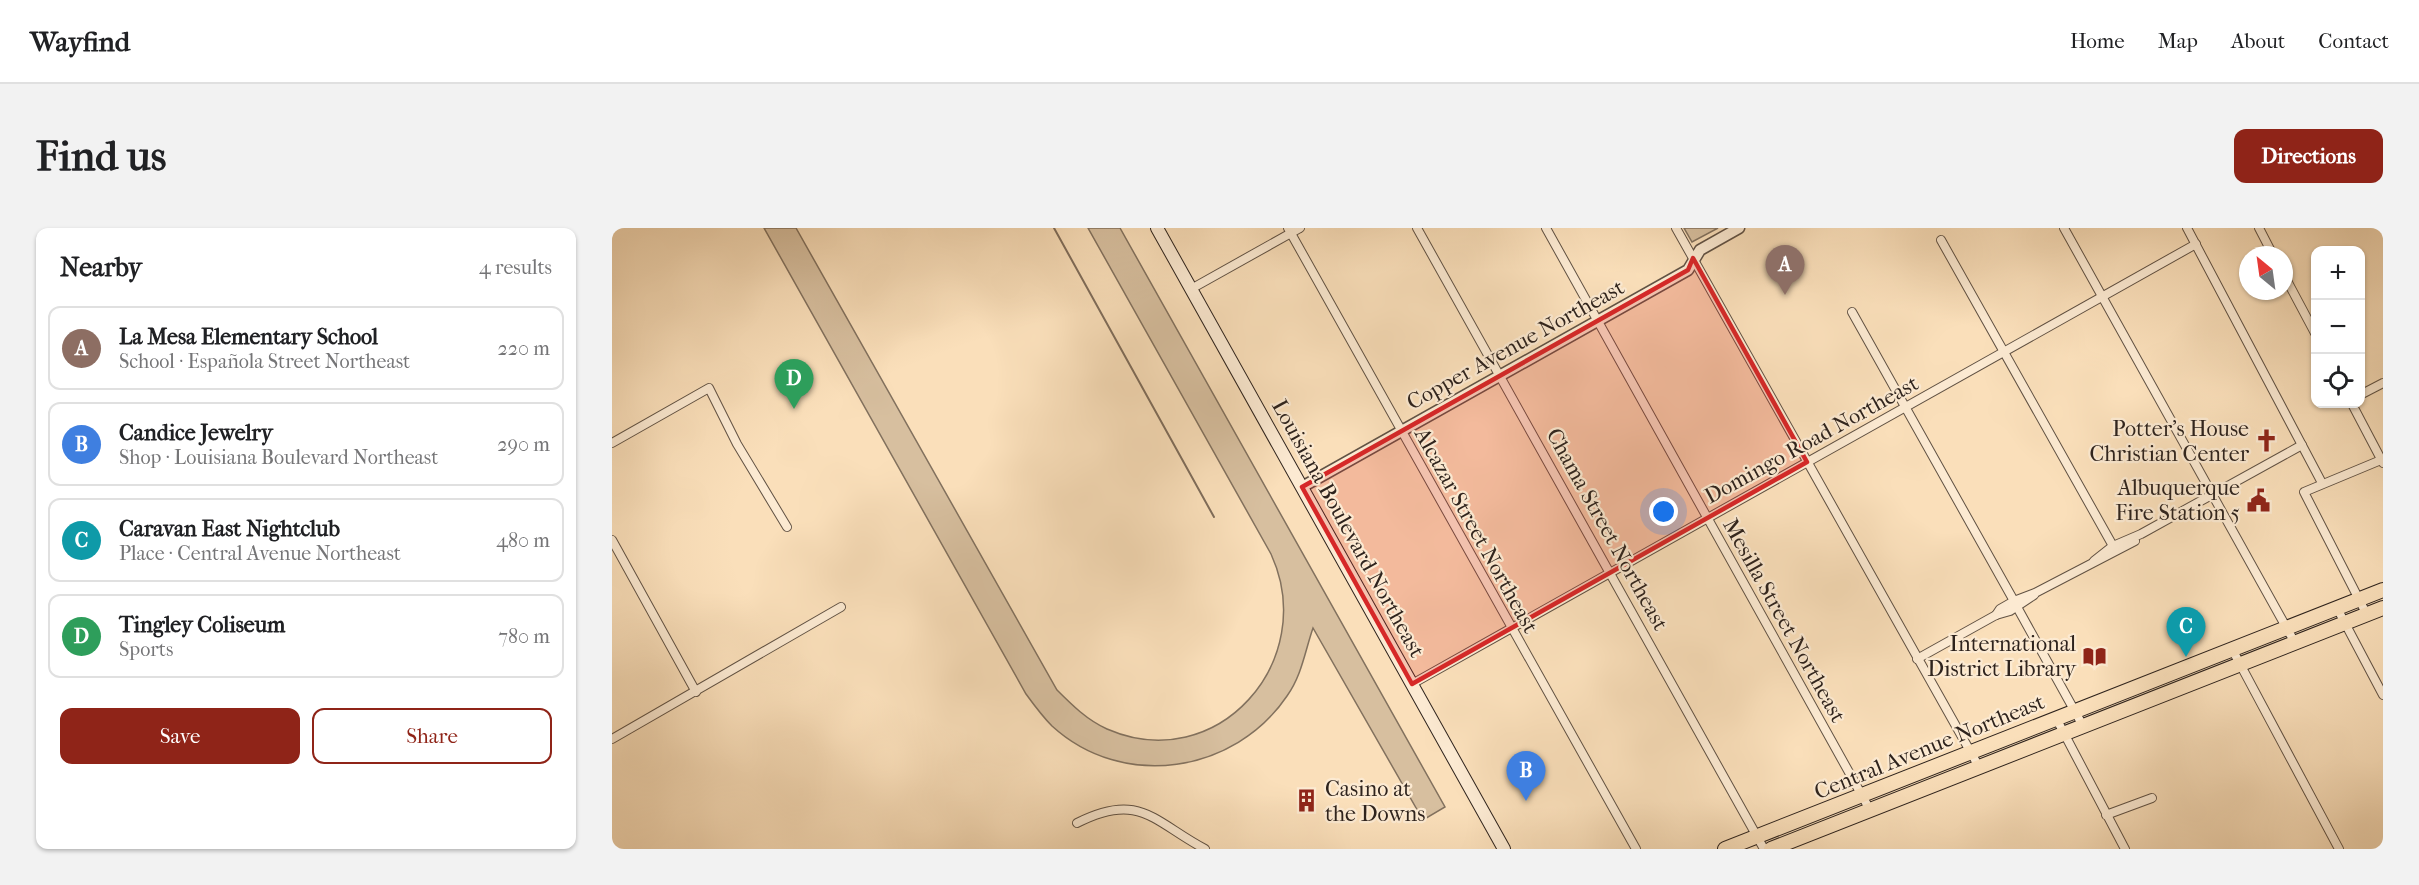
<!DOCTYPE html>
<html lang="en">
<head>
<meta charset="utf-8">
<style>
	:root { --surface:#fff; --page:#f2f2f2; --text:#202124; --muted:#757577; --line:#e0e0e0; --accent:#8f2418 }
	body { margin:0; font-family:"IM FELL French Canon",serif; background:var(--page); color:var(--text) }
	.controls { position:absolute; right:18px; top:18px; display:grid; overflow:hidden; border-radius:12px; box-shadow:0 2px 4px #0004 }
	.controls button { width:54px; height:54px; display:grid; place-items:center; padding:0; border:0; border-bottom:2px solid var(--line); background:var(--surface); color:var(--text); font:30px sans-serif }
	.compass { position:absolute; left:1627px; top:18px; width:54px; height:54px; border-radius:50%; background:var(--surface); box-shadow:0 2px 4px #0004; rotate:331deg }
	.you { position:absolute; left:1052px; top:284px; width:21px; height:21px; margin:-15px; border:4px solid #fff; border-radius:50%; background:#1a73e8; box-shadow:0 0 0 9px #1a73e833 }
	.badge { display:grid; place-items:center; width:39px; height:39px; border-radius:50%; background:var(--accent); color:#fff; font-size:20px; font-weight:700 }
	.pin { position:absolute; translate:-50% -50px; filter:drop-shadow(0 2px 3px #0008) }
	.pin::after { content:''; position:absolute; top:32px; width:21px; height:18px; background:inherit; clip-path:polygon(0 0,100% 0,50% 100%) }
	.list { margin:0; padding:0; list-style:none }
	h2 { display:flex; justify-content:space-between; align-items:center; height:78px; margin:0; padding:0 24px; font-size:26px }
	h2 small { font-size:20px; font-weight:400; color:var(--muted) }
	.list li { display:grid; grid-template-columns:39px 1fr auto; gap:18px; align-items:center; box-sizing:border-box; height:84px; margin:0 12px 12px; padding:0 12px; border:2px solid var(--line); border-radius:12px }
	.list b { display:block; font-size:22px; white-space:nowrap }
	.list p { margin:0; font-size:20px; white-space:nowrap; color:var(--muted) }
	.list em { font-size:20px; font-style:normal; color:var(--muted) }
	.actions { display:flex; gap:12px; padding:18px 24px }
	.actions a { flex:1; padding:14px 0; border:2px solid var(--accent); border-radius:12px; text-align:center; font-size:21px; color:var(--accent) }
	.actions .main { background:var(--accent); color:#fff }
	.icon { flex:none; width:33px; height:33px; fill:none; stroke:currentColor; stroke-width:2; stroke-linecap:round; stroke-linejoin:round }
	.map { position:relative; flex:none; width:1771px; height:621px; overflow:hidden; border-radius:12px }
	header { display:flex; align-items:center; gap:36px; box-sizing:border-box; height:84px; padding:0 30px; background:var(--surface); border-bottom:2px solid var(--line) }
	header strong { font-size:28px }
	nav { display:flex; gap:33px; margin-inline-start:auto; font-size:21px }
	.intro { display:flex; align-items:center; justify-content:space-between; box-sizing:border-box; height:144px; padding:0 36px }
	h1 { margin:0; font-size:42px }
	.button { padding:15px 27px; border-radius:12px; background:var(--accent); color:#fff; font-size:21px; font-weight:700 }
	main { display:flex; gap:36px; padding:0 36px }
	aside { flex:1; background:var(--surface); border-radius:12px; box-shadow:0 2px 4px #0004 }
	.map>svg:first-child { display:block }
	.green { fill:#d7bf9f; stroke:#82715e; stroke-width:1.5 }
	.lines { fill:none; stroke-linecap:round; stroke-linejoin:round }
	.stream { stroke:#7f6d5b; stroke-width:2 }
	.minor-casing { stroke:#615244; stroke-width:10 }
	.tertiary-casing { stroke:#615244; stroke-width:13 }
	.secondary-casing { stroke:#2e231d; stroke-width:14 }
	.primary-casing { stroke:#2e231d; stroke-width:16 }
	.minor { stroke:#fcead2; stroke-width:8 }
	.tertiary { stroke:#fcead2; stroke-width:10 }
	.secondary { stroke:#fcead2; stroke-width:12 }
	.primary { stroke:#fadfba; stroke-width:14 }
	.marked { fill:#d62828; fill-opacity:0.2; stroke:#d62828; stroke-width:4.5; stroke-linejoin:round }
	.labels { text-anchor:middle; stroke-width:4.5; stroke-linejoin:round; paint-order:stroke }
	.street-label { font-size:22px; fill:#2e231d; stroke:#fcead2 }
	.poi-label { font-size:22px; fill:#2e231d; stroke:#fcead2; text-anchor:end }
</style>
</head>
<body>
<header>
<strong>Wayfind</strong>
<nav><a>Home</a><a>Map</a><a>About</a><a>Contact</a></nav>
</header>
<div class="intro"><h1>Find us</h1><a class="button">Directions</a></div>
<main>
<aside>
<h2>Nearby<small>4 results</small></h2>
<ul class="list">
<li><span class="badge" style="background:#8d6e63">A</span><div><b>La Mesa Elementary School</b><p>School · Española Street Northeast</p></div><em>220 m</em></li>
<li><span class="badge" style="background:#3f7fe0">B</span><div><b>Candice Jewelry</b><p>Shop · Louisiana Boulevard Northeast</p></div><em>290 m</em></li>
<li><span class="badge" style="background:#0f9aa8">C</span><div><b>Caravan East Nightclub</b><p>Place · Central Avenue Northeast</p></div><em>480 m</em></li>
<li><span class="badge" style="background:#2e9e5b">D</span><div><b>Tingley Coliseum</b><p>Sports</p></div><em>780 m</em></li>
</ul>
<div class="actions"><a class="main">Save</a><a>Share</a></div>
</aside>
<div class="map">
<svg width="1771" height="621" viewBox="0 0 1771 621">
	<rect width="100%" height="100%" fill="#fadfba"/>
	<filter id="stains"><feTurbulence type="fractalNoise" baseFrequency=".00333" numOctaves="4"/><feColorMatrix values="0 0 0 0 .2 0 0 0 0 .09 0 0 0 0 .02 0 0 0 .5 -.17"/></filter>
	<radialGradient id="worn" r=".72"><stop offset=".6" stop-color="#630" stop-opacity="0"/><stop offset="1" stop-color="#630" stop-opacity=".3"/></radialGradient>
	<!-- green -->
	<g class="green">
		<path d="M152,0H184L445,462C460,477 475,492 495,501C605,549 708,433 659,326L476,0H508L833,579L811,592L701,400C693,423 690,447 675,468C623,545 511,563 440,498C430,488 422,477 414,466Z"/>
		<polygon points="1072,0 1106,0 1080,14"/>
	</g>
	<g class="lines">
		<!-- stream -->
		<polyline class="stream" points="442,0 602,289"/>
		<defs>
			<g id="minor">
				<polyline points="676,0 1024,621"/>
				<polyline points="805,0 1152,621"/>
				<polyline points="934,0 1258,582"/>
				<polyline points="1064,0 1367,539"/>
				<polyline points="1452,0 1683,415"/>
				<polyline points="1575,0 1710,255"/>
				<polyline points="1647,0 1661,27"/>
				<polyline points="1329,12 1501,318"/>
				<polyline points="1672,47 1704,107"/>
				<polyline points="579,61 688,0"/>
				<polyline points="1240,84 1402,373"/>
				<polyline points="1748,167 1771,155"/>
				<polyline points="1740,176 1771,235"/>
				<polyline points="0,215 97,160 125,216 175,299"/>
				<polyline points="0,312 84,464"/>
				<polyline points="1482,333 1501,318 1529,306 1690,217"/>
				<polyline points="1405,379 1471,498"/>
				<polyline points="1725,380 1771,467"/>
				<polyline points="1384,387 1388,381 1402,373 1423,365 1523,313"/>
				<polyline points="1755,387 1692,264 1769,232"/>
				<polyline points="1620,421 1727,621"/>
				<polyline points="1305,431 1384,387 1398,383 1422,367"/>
				<polyline points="800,456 1584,16"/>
				<polyline points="1444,490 1513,621"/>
				<polyline points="0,511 229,379"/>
				<polyline points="1494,587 1540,570"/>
				<path d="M465,595C528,563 542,594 593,621"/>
			</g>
			<polyline id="tertiary" points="690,259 1076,42 1088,22 1127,0"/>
			<polyline id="secondary" points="545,0 892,621"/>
			<g id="primary">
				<polyline points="1113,621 1771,362"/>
				<polyline points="1159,621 1771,380"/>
			</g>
		</defs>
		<!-- minor casing -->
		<use href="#minor" class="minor-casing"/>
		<!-- tertiary casing -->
		<use href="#tertiary" class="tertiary-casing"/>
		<!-- secondary casing -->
		<use href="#secondary" class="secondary-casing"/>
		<!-- primary casing -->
		<use href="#primary" class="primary-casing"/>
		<!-- minor -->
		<use href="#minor" class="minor"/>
		<!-- tertiary -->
		<use href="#tertiary" class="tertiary"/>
		<!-- secondary -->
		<use href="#secondary" class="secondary"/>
		<!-- primary -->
		<use href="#primary" class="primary"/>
	</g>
	<!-- marked area -->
	<path class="marked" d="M1081,30L1195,234L800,456L690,259L1076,42Z"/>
	<!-- icons -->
	<defs>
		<symbol id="church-bare" viewBox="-9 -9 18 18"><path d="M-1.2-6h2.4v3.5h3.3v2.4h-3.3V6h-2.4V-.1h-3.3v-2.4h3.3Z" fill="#8f2418" stroke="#fcead2" stroke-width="2.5" paint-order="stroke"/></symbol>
		<symbol id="civic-bare" viewBox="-9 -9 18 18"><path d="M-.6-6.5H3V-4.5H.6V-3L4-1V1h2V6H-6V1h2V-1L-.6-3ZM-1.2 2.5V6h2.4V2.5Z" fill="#8f2418" stroke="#fcead2" stroke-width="2.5" paint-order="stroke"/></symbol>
		<symbol id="library-bare" viewBox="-9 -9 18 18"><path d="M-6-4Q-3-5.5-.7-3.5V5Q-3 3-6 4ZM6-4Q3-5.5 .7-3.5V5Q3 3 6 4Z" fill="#8f2418" stroke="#fcead2" stroke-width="2.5" paint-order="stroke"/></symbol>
		<symbol id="building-bare" viewBox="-9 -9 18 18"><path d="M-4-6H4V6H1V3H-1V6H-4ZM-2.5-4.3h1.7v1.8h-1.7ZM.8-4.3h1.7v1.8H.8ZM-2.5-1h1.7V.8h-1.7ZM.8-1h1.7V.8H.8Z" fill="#8f2418" stroke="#fcead2" stroke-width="2.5" paint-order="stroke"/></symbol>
	</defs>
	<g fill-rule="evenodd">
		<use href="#church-bare" x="1638" y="196" width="33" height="33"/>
		<use href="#civic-bare" x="1630" y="256" width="33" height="33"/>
		<use href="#library-bare" x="1466" y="412" width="33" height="33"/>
		<use href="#building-bare" x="678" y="556" width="33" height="33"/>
	</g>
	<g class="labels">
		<!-- street labels -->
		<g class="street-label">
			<text transform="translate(903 116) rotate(-29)" y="8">Copper Avenue Northeast</text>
			<text transform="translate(1199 211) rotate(-29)" y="8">Domingo Road Northeast</text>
			<text transform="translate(737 300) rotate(61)" y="8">Louisiana Boulevard Northeast</text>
			<text transform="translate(996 301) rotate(61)" y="8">Chama Street Northeast</text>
			<text transform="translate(865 302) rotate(61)" y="8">Alcazar Street Northeast</text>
			<text transform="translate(1173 392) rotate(61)" y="8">Mesilla Street Northeast</text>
			<text transform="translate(1317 518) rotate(-22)" y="8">Central Avenue Northeast</text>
		</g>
		<!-- poi labels -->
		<g class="poi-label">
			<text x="1637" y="208">Potter's House<tspan x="1637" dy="25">Christian Center</tspan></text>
			<text x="1628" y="267">Albuquerque<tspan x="1628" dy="25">Fire Station 5</tspan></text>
			<text x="1464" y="423">International<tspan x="1464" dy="25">District Library</tspan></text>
			<text x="713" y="568" text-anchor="start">Casino at<tspan x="713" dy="25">the Downs</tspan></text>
		</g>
	</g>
	<rect width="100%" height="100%" filter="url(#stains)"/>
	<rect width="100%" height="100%" fill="url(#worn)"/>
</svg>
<div class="controls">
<button>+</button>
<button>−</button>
<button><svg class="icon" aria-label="locate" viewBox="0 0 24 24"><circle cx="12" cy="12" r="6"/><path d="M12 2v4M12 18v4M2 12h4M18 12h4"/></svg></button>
</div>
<svg class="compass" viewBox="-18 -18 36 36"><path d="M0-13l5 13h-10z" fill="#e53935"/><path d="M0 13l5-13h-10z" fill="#757577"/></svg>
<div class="you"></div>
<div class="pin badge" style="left:1173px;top:67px;background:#8d6e63">A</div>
<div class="pin badge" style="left:914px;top:573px;background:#3f7fe0">B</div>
<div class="pin badge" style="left:1574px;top:429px;background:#0f9aa8">C</div>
<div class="pin badge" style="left:182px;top:181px;background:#2e9e5b">D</div>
</div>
</main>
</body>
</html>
